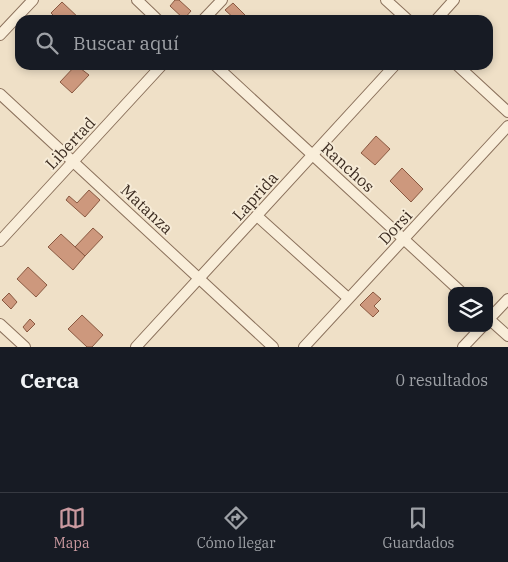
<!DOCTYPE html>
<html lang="es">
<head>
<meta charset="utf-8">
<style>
	:root { --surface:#171b24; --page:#242831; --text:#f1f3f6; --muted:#9ea1a6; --line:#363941; --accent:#ca999f }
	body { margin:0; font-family:"IBM Plex Serif",serif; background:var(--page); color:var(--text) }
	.controls { position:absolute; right:15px; bottom:15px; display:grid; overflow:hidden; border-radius:10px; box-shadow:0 2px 8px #0003 }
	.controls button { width:45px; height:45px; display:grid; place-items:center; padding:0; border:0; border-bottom:1px solid var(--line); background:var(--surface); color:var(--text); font:25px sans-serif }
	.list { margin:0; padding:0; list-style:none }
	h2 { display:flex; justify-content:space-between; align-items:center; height:65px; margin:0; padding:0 20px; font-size:21px }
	h2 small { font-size:16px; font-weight:400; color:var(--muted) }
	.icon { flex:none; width:28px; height:28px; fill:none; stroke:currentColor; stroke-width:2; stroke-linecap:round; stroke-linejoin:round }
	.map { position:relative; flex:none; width:508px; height:347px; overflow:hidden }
	.search { position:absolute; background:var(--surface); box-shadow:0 2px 8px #0003; left:15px; right:15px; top:15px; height:55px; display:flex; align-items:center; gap:12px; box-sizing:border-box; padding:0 18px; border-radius:15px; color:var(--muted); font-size:19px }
	.sheet { height:145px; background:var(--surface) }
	nav { display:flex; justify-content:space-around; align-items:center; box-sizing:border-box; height:70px; border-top:1px solid var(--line); background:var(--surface); font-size:14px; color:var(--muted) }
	nav a { display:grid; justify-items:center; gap:2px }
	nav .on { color:var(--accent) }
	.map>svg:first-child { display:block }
	.building { fill:#cd987d; stroke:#8a5941 }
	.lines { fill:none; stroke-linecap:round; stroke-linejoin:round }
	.minor-casing { stroke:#8b715c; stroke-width:12 }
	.minor { stroke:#f9eeda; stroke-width:10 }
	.labels { text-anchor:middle; stroke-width:4; stroke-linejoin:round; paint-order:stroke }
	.street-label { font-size:16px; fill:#3b2b20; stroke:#f6ebd7 }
</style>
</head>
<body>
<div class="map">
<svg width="508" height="347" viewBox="0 0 508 347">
	<rect width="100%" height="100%" fill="#efe0c7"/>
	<!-- building -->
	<g class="building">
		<polygon points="175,0 179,0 191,11 184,19 170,6"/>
		<polygon points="62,2 81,20 58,20 51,13"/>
		<polygon points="233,3 245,15 241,20 236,20 225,10"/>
		<polygon points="76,65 89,75 72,93 60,82"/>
		<polygon points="376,136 390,149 375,165 361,153"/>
		<polygon points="402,168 423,189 411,202 390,181"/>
		<polygon points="89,190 100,200 85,217 66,200 69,196 77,203"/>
		<polygon points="93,228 103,237 85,256 75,247"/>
		<polygon points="61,234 85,256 73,270 48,247"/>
		<polygon points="28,267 47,285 36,297 17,279"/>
		<polygon points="373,292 381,299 374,306 379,311 373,317 360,305"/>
		<polygon points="9,293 17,302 11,309 2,300"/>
		<polygon points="82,315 103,335 92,347 87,347 68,329"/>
		<polygon points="30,319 35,324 27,332 23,327"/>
	</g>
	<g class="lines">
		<defs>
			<g id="minor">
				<polyline points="137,0 158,20"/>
				<polyline points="386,0 408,20"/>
				<polyline points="203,20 222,0"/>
				<polyline points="436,20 454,0"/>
				<polyline points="0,35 33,0"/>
				<polyline points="215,65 460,291"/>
				<polyline points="457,65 508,112"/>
				<polyline points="0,94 273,347"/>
				<polyline points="257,216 348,298"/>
				<polyline points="0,241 162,65"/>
				<polyline points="489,319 508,299"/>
				<polyline points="489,319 508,336"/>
				<polyline points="0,324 25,347"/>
				<polyline points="136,347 395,65"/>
				<polyline points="304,347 508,126"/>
				<polyline points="463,347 481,328"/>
			</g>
		</defs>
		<!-- minor casing -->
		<use href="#minor" class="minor-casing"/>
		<!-- minor -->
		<use href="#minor" class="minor"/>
	</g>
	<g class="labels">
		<!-- street labels -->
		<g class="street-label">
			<text transform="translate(70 143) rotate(-47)" y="6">Libertad</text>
			<text transform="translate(348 167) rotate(42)" y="6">Ranchos</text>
			<text transform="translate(255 196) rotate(-48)" y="6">Laprida</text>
			<text transform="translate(147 209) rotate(43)" y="6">Matanza</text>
			<text transform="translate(395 227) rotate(-47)" y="6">Dorsi</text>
		</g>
	</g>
</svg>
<div class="controls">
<button><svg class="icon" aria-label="layers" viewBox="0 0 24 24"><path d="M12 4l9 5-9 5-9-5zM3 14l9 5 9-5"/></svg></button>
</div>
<div class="search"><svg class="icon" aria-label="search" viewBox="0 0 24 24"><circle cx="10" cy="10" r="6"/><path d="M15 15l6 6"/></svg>Buscar aquí</div>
</div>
<section class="sheet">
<h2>Cerca<small>0 resultados</small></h2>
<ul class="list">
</ul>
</section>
<nav>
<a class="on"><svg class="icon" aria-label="map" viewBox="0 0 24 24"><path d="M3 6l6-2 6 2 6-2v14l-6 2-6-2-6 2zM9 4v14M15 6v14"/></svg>Mapa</a>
<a><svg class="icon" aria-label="directions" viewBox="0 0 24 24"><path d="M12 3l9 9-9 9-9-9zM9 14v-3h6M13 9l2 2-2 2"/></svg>Cómo llegar</a>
<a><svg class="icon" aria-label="saved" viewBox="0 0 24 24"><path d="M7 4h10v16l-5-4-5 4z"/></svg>Guardados</a>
</nav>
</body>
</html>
